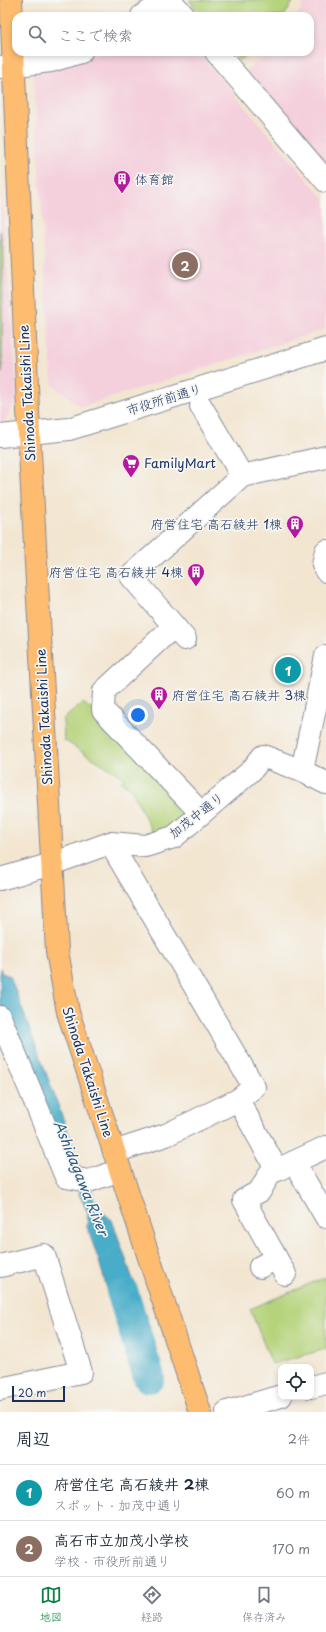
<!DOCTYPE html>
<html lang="ja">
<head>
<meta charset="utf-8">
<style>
	:root { --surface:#fff; --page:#f2f2f3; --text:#1f2937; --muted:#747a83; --line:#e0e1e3; --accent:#0b8043 }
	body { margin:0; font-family:"Playpen Sans","Klee One",sans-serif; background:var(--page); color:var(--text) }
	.controls { position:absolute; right:12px; bottom:12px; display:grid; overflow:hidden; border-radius:8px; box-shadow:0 2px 6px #0003 }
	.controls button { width:36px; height:36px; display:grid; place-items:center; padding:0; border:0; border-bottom:1px solid var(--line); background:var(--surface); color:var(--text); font:20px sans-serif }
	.scale { position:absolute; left:12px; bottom:10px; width:53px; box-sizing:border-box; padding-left:4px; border:2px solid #1b2f5e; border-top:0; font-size:11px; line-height:14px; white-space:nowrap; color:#1b2f5e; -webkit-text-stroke:3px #f6f6f2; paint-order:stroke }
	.you { position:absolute; left:138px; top:715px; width:14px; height:14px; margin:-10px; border:3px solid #fff; border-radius:50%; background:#1a73e8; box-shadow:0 0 0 6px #1a73e833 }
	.badge { display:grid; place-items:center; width:26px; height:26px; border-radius:50%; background:var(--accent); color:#fff; font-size:13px; font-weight:700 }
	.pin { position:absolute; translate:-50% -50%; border:2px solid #fff; box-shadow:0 1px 4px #0006 }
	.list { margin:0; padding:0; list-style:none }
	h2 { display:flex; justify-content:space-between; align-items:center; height:52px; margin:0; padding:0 16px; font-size:17px }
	h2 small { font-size:13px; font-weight:400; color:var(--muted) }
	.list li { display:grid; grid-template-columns:26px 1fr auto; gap:12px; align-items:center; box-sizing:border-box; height:56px; padding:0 16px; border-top:1px solid var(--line) }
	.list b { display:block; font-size:15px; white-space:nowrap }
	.list p { margin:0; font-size:13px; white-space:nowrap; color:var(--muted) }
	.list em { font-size:13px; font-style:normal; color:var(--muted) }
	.icon { flex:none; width:22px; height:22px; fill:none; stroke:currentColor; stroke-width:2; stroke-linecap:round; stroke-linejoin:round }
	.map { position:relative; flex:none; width:326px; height:1412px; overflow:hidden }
	.search { position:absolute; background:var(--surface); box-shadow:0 2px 6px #0003; left:12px; right:12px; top:12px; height:44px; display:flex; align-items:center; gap:10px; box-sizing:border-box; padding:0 14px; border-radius:12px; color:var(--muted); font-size:15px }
	.sheet { height:164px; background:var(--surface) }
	nav { display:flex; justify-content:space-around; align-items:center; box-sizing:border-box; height:56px; border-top:1px solid var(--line); background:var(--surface); font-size:11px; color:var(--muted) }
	nav a { display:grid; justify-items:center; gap:2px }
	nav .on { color:var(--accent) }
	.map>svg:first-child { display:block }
	.built { fill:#f4cfdc }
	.green { fill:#b5d37a; stroke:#68816c }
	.water { fill:#4aadc9; stroke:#326e94 }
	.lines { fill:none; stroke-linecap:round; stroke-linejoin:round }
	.river { stroke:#4aadc9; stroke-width:32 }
	.minor-casing { stroke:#878a98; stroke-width:24 }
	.major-casing { stroke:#878a98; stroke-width:24 }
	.minor { stroke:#fff; stroke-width:22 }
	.major { stroke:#fdbc70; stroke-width:22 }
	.labels { text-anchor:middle; stroke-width:3.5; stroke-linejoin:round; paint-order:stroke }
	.poi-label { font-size:13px; fill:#1b2f5e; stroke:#f6f6f2; text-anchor:start }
	.street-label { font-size:13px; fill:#1b2f5e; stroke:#f6f6f2 }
	.water-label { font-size:14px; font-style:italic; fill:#2b5b83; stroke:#f6f6f2 }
</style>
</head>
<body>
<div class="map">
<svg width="326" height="1412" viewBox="0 0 326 1412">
	<rect width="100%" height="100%" fill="#f6f6f2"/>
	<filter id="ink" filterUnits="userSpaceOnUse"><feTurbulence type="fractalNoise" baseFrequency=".025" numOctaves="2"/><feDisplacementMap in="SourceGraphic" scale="8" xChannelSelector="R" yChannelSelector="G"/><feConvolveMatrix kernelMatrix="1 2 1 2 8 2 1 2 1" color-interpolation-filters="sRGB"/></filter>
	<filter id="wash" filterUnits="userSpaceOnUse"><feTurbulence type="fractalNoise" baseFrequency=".012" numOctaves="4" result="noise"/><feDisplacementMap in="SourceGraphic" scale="16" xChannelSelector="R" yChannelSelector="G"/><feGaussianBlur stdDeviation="0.9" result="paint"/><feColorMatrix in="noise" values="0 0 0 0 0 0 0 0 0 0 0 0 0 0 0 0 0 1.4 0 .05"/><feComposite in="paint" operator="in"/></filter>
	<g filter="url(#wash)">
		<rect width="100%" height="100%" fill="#f3e6d1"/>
		<!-- built -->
		<g class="built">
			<polygon points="305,0 326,0 326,181 238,77 269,52 310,52 310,16 297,16"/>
			<polygon points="100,52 198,52 326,201 326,329 81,407 52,384 33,68 50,67"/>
			<polygon points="0,185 18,398 3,423 0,423"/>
		</g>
		<!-- green -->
		<g class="green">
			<polygon points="189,0 294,0 284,16 203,16"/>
			<polygon points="233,52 252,52 240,60"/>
			<polygon points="0,231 3,250 2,373 0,365"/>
			<path d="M83,703L104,720L185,807V821L154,835L130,787L121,782L124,778C104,764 83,753 64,740L63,719Z"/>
			<polygon points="326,1277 326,1349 272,1364 250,1309"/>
		</g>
		<!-- water -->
		<g class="water">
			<polygon points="0,968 2,973 10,976 71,1140 82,1175 73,1173 52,1128 0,1002"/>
			<polygon points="74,1183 90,1185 96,1207 112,1220 150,1328 121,1338 99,1261 87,1227 88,1213"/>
			<polygon points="148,1349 157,1376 144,1380 134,1353"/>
		</g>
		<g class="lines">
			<!-- river -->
			<polyline class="river" points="122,1291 149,1377"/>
		</g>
	</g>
	<g filter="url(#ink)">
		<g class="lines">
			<defs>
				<g id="minor">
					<polyline points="170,0 184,16"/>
					<polyline points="142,16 169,0"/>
					<polyline points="216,52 326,181"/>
					<polyline points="0,67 51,61 81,52"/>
					<polyline points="201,406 242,476"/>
					<polyline points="0,436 69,429 326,349"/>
					<polyline points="326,551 323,565 326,571"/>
					<polyline points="174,626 104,691 103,710 201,813"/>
					<polyline points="185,639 131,576 242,476 326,457"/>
					<polyline points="302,771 326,656"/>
					<polyline points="110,843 254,1087 238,1100 277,1170 326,1147"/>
					<polyline points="0,879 52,864 110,843 145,846 174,837 251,771 263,756 302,771 326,783"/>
					<polyline points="0,1017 66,1177 89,1181 120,1170"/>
					<polyline points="114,1152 166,1135 238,1100"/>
					<polyline points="294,1162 326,1217"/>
					<polyline points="277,1170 270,1173 260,1191 244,1200 285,1274"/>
					<polyline points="0,1266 44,1255 81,1372 0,1389"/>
					<polyline points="260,1267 276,1258"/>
					<polyline points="311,1387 326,1383"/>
					<polyline points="227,1412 281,1396"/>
				</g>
				<polyline id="major" points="11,0 29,434 57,951 68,1012 200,1412"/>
			</defs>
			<!-- minor casing -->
			<use href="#minor" class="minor-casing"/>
			<!-- major casing -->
			<use href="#major" class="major-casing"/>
			<!-- minor -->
			<use href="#minor" class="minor"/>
			<!-- major -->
			<use href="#major" class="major"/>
		</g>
	</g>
	<!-- icons -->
	<defs>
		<symbol id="building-pin" viewBox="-11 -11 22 30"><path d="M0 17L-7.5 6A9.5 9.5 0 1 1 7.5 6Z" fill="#b5179e" stroke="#f6f6f2"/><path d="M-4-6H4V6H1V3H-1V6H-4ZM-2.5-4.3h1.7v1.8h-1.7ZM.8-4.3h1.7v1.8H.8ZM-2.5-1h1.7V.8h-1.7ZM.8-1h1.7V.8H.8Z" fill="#fff"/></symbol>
		<symbol id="supermarket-pin" viewBox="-11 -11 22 30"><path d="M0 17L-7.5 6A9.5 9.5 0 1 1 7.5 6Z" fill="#b5179e" stroke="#f6f6f2"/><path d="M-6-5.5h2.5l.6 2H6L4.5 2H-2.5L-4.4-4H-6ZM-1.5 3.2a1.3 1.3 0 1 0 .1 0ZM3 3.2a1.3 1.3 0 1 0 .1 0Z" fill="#fff"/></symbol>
	</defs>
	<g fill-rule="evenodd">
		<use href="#building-pin" x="112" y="169" width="20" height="27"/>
		<use href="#supermarket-pin" x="121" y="453" width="20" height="27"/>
		<use href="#building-pin" x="285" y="514" width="20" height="27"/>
		<use href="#building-pin" x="186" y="562" width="20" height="27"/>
		<use href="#building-pin" x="149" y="685" width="20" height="27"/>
	</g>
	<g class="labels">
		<!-- poi labels -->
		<g class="poi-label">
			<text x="135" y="184">体育館</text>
			<text x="144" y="468">FamilyMart</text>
			<text x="282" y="529" text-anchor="end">府営住宅 高石綾井 1棟</text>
			<text x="183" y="577" text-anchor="end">府営住宅 高石綾井 4棟</text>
			<text x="172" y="700">府営住宅 高石綾井 3棟</text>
		</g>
		<!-- street labels -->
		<g class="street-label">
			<text transform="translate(27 393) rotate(-93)" y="5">Shinoda Takaishi Line</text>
			<text transform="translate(164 399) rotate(-17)" y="5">市役所前通り</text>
			<text transform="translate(44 717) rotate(-93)" y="5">Shinoda Takaishi Line</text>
			<text transform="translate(196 815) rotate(-38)" y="5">加茂中通り</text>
			<text transform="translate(88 1072) rotate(72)" y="5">Shinoda Takaishi Line</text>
		</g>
		<!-- water labels -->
		<g class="water-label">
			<text transform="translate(81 1178) rotate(68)" y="5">Ashidagawa River</text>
		</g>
	</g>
</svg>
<div class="controls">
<button><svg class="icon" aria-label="locate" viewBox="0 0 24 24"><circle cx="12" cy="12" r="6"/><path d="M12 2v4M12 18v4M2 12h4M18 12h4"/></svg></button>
</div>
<div class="scale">20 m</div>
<div class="you"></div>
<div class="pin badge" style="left:288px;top:670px;background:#0f9aa8">1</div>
<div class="pin badge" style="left:185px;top:265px;background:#8d6e63">2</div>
<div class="search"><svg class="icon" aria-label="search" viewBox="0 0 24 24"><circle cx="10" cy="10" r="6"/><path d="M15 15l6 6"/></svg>ここで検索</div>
</div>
<section class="sheet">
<h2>周辺<small>2件</small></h2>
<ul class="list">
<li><span class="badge" style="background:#0f9aa8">1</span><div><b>府営住宅 高石綾井 2棟</b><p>スポット · 加茂中通り</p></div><em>60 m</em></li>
<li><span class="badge" style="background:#8d6e63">2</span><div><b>高石市立加茂小学校</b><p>学校 · 市役所前通り</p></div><em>170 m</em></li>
</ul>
</section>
<nav>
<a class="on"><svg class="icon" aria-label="map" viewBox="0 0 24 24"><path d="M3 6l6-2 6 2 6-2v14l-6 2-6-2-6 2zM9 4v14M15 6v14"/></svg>地図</a>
<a><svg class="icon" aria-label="directions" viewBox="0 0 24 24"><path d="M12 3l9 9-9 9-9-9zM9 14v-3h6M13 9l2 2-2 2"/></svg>経路</a>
<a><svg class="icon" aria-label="saved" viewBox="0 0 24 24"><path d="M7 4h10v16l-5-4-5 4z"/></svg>保存済み</a>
</nav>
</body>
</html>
